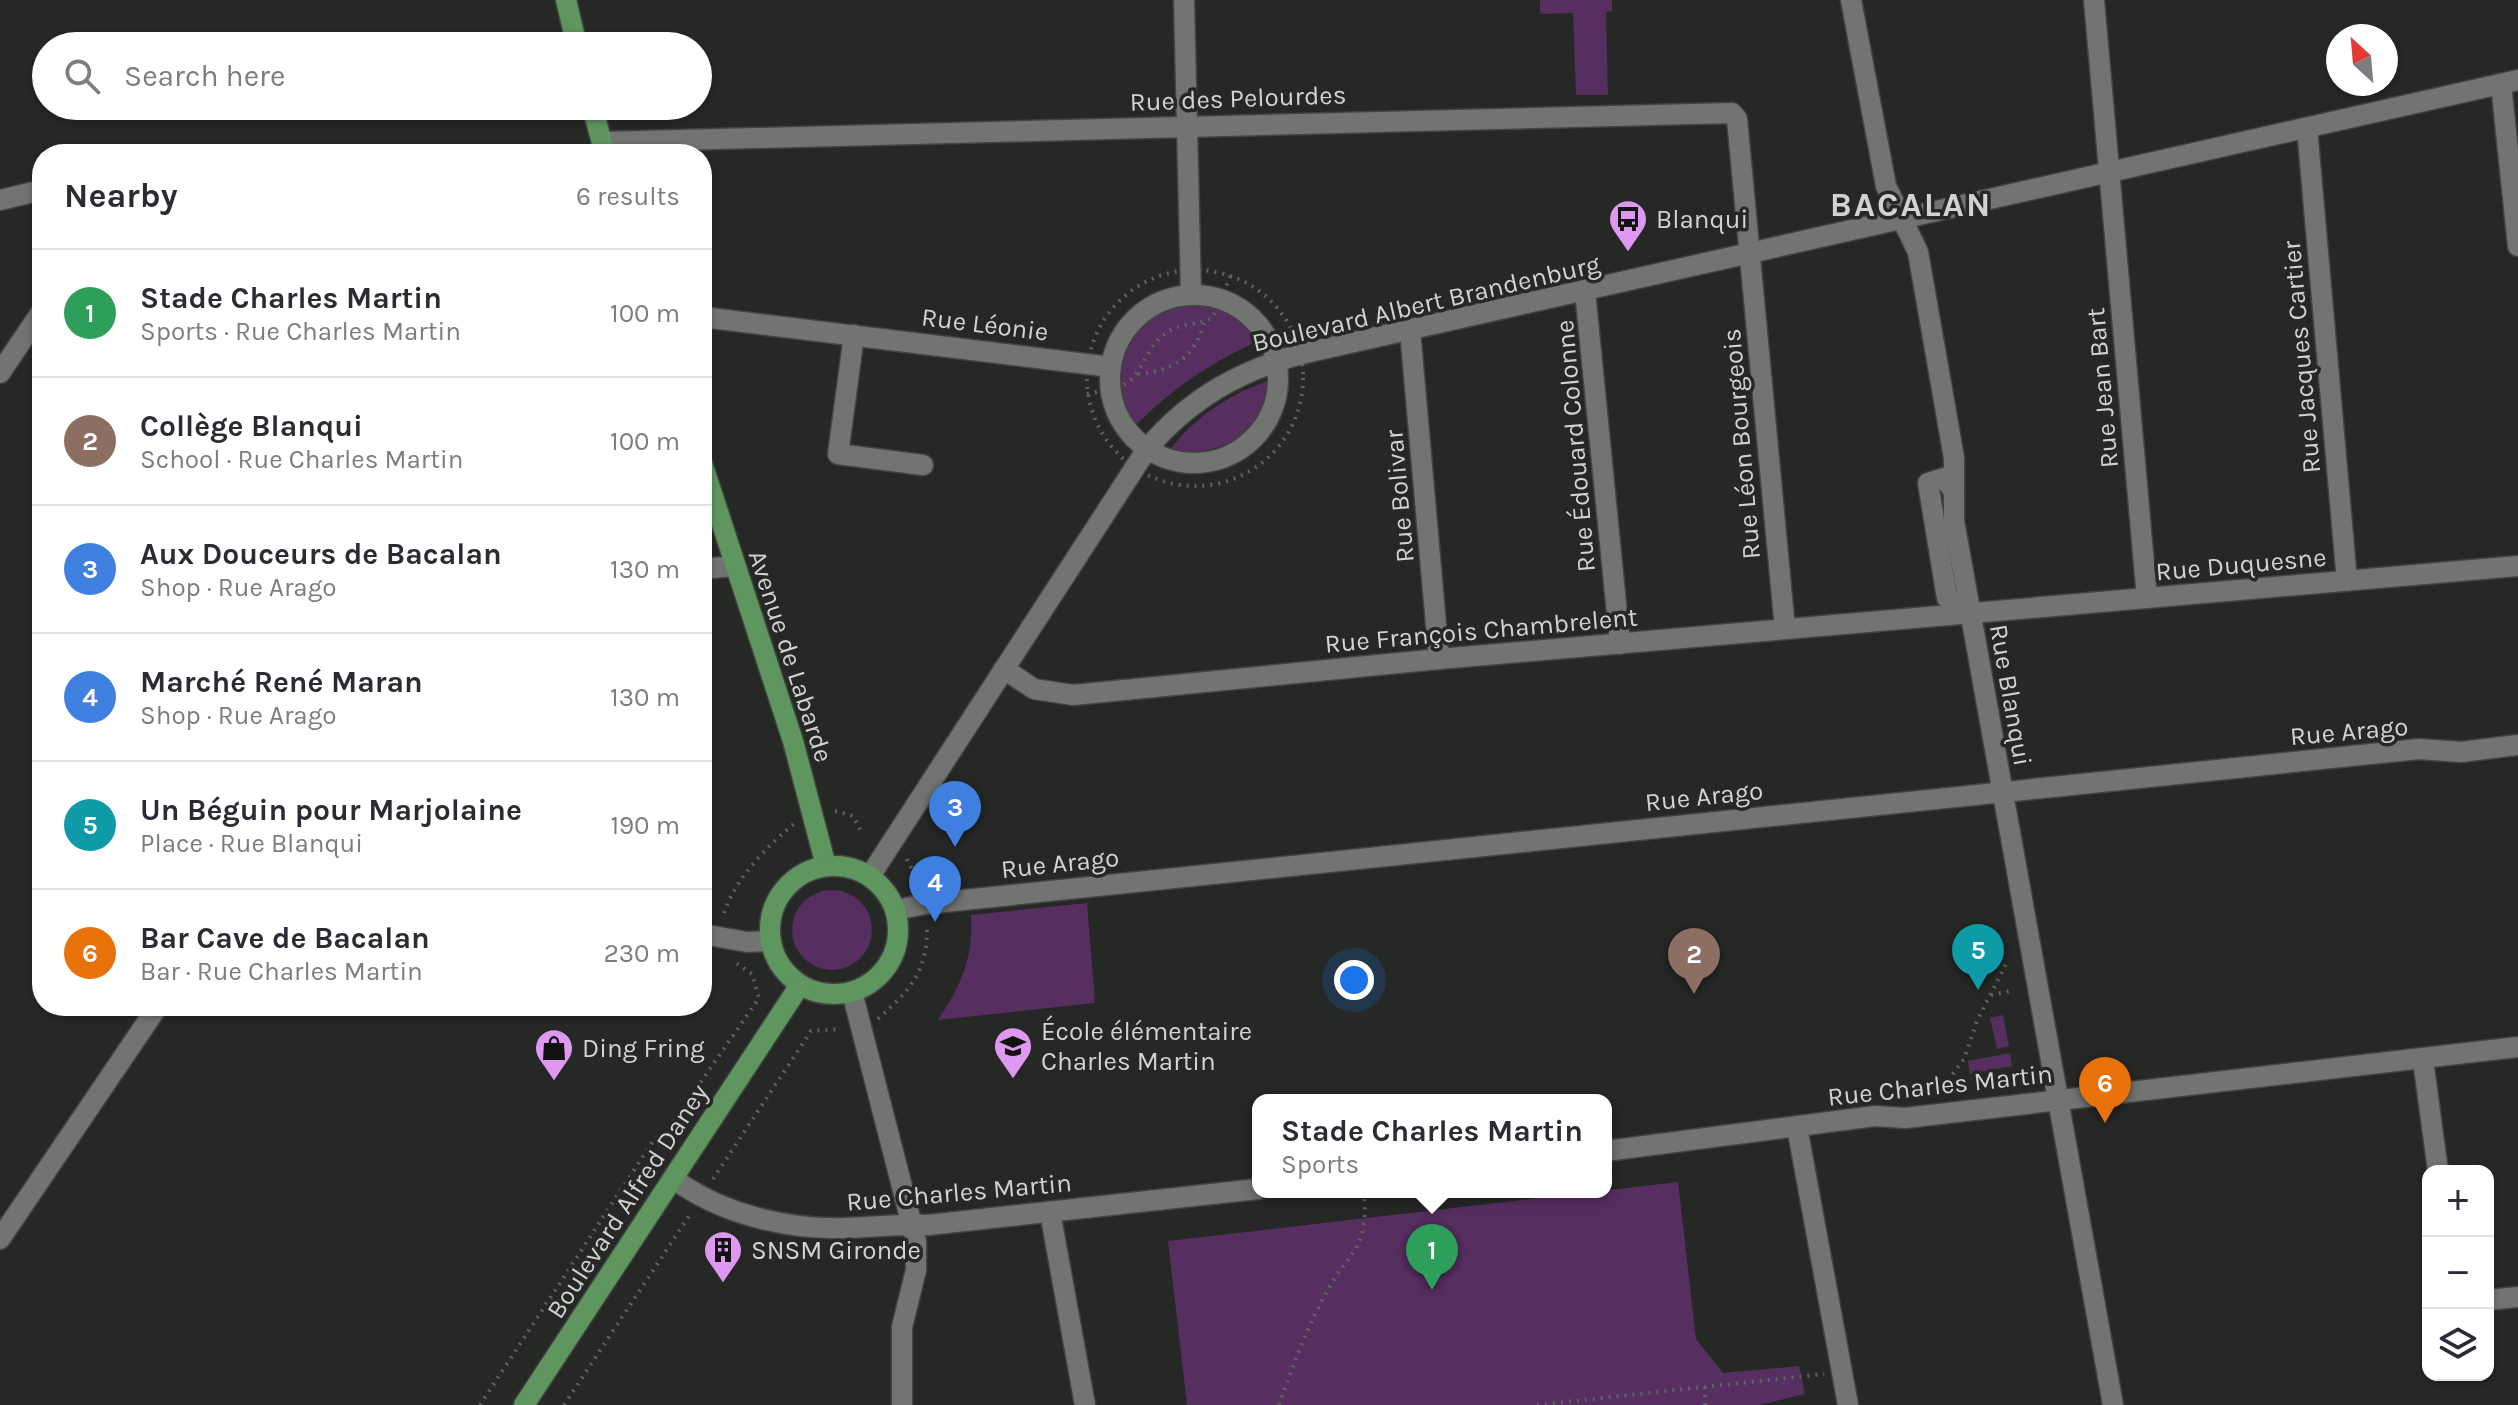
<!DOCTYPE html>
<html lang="en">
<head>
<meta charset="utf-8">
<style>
	:root { --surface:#fff; --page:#f7f7f7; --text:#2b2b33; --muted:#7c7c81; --line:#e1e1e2; --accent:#2563eb }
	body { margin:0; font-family:Karla,sans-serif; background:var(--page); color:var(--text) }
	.controls { position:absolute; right:24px; bottom:24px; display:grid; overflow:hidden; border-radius:16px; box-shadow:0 2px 6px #0004 }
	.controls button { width:72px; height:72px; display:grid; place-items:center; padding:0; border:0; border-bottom:2px solid var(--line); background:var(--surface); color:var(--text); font:40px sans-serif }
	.compass { position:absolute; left:2326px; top:24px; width:72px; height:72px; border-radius:50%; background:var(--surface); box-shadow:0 2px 6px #0004; rotate:334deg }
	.you { position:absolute; left:1354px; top:980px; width:28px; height:28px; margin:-20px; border:6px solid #fff; border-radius:50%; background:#1a73e8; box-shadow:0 0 0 12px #1a73e833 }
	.badge { display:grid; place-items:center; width:52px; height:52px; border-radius:50%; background:var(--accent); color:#fff; font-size:26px; font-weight:700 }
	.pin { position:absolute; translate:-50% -66px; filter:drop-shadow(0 2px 4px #0008) }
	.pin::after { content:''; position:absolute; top:42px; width:28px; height:24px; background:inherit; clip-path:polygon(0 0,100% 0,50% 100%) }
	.popup { position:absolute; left:1252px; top:1094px; width:360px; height:104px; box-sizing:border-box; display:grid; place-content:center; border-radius:16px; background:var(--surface); filter:drop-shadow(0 2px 6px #0005); font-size:26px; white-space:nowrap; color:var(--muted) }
	.popup b { font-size:30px; color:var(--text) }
	.popup::after { content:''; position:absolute; left:50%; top:100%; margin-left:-16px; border:16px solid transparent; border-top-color:var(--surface) }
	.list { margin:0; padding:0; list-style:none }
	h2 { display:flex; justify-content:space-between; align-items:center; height:104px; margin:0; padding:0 32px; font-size:34px }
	h2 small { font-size:26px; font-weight:400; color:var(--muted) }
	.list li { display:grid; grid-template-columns:52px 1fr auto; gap:24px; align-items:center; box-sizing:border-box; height:128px; padding:0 32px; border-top:2px solid var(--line) }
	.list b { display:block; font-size:30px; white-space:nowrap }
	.list p { margin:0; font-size:26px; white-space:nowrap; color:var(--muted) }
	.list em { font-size:26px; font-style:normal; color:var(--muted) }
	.icon { flex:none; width:44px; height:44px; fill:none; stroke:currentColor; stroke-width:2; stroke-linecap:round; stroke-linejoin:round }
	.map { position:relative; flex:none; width:2518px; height:1405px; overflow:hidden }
	.search { position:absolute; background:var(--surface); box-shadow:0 2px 6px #0004; left:32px; top:32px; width:680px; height:88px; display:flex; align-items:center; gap:20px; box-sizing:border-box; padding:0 28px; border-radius:44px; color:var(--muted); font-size:30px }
	.panel { position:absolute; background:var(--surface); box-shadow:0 2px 6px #0004; left:32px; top:144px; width:680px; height:872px; border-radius:32px }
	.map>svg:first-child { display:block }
	.green { fill:#562e60 }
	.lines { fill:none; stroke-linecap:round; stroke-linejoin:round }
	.minor-casing { stroke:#414341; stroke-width:23 }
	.major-casing { stroke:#414341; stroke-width:23 }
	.path { stroke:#606260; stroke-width:4; stroke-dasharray:2 6; stroke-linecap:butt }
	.minor { stroke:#727472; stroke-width:20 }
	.major { stroke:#5f955f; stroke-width:20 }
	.labels { text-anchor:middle; stroke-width:7; stroke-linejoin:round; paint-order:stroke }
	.street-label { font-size:26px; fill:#d1d3d1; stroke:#262826 }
	.poi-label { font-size:26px; fill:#d1d3d1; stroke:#262826; text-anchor:start }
	.district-label { font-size:34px; font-weight:bold; letter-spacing:2px; fill:#d1d3d1; stroke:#262826 }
</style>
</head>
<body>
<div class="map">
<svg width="2518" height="1405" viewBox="0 0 2518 1405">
	<rect width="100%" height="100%" fill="#262826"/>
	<!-- green -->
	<g class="green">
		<polygon points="1540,0 1612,0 1612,11 1606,12 1608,95 1576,95 1573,13 1540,14"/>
		<path d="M1186,299C1216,301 1243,315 1258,341C1210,363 1170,390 1133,428C1127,416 1120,405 1117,393C1106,347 1148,313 1186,299Z"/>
		<path d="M1274,379L1277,390C1265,436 1211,458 1169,451C1195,416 1232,392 1274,379Z"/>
		<circle cx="832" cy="930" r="40"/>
		<path d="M1087,903L1095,1003L938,1020C961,986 974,956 971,915Z"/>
		<polygon points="2003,1015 2009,1046 1997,1049 1990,1018"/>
		<polygon points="2010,1053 2012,1066 1970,1074 1968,1061"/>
		<polygon points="1678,1182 1696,1339 1723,1373 1799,1366 1805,1394 1759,1405 1187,1405 1168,1241"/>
	</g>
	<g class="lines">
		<defs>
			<g id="minor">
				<polyline points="1184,0 1191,294"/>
				<polyline points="1851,0 1886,186 1918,252 1954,458 1954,521 2113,1405"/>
				<polyline points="2094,0 2147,598"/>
				<polyline points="2501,84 2518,246"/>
				<polyline points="2307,128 2347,581"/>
				<polyline points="602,142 1732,113 1737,119 1785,629"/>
				<polyline points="0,200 42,190"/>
				<polyline points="1585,291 1620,644"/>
				<circle cx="1194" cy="379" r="84"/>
				<polyline points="702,317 1111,367"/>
				<polyline points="1410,330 1439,659"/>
				<polyline points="854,335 838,454 923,465"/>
				<polyline points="0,373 42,311"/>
				<polyline points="1954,491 1944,478 1928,483 1947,598 1970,614"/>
				<polyline points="702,569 734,566"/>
				<polyline points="1004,669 1034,689 1073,695 1439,659 2518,566"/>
				<path d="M870,876L1147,449C1189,399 1239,371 1301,354L2518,80"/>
				<polyline points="896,910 925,904 2419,749 2461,752 2518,745"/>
				<polyline points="702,934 747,942 770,941"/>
				<polyline points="852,992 916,1241 916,1270 902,1327 902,1405"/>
				<polyline points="2423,1060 2438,1171"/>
				<polyline points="1797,1127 1848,1405"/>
				<polyline points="1606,1151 1875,1116 1905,1118 2518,1047"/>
				<path d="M674,1179C721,1214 788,1230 846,1228C874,1227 900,1224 928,1225L1258,1189"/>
				<polyline points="1050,1212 1085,1405"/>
				<polyline points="0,1239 158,1006"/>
				<polyline points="2488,1300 2518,1297"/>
			</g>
			<g id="major">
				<polyline points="566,0 577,46"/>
				<polyline points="592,106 605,154"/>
				<polyline points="702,463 793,741 826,866"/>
				<circle cx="834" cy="930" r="64"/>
				<polyline points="524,1405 800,985"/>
			</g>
		</defs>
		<!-- minor casing -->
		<use href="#minor" class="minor-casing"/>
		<!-- major casing -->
		<use href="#major" class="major-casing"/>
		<!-- path -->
		<g class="path">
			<circle cx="1195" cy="378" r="108"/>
			<path d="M1138,374C1173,371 1195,357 1204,323"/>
			<path d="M1124,385C1145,371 1145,348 1166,333C1180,322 1199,326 1213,317L1231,275"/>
			<polyline points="1087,394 1116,388"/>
			<polyline points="835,811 853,816 863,835"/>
			<polyline points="907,859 919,884"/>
			<path d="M724,913C735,879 767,846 795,823"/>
			<polyline points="1991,995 2011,991"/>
			<path d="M878,1019C911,989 928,971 927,925"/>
			<polyline points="1938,1093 1964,1059 1977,1021 2006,964"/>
			<polyline points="713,1179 811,1031 840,1029"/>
			<polyline points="1705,1387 1705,1405"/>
			<polyline points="480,1405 653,1141 667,1131 759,998 752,974 736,963"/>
			<polyline points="564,1405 691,1213"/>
			<path d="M1279,1405C1292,1368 1305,1332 1324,1297C1348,1250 1369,1253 1364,1192"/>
			<polyline points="1537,1405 1824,1374"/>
		</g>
		<!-- minor -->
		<use href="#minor" class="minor"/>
		<!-- major -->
		<use href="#major" class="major"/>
	</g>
	<!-- icons -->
	<defs>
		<symbol id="bus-pin" viewBox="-11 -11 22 30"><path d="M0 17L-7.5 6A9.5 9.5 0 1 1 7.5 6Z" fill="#df98f1" stroke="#262826"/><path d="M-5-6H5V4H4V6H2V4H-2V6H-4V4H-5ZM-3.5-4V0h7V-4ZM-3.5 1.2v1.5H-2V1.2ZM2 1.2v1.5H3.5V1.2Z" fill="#111"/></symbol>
		<symbol id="school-pin" viewBox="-11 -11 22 30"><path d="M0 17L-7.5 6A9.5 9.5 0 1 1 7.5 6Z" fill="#df98f1" stroke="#262826"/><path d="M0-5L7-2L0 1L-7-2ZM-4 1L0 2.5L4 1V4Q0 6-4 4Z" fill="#111"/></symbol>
		<symbol id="shop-pin" viewBox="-11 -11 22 30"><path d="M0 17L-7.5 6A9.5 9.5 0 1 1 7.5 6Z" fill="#df98f1" stroke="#262826"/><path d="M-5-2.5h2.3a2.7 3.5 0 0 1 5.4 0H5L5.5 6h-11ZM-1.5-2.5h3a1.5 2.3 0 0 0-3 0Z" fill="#111"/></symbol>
		<symbol id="building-pin" viewBox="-11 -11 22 30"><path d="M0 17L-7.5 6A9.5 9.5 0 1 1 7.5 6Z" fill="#df98f1" stroke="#262826"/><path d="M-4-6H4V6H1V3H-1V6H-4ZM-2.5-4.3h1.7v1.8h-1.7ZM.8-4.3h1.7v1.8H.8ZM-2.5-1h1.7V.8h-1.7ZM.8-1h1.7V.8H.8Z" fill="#111"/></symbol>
	</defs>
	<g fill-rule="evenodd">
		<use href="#bus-pin" x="1606" y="197" width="44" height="60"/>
		<use href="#school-pin" x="991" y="1024" width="44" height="60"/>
		<use href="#shop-pin" x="532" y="1026" width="44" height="60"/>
		<use href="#building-pin" x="701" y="1228" width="44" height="60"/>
	</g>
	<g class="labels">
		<!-- street labels -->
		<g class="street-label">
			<text transform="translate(1238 98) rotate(-2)" y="9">Rue des Pelourdes</text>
			<text transform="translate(1426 303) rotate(-13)" y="9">Boulevard Albert Brandenburg</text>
			<text transform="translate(985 324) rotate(7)" y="9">Rue Léonie</text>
			<text transform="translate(2301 357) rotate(-95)" y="9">Rue Jacques Cartier</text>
			<text transform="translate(2102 388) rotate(-95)" y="9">Rue Jean Bart</text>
			<text transform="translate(1741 444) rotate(-95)" y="9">Rue Léon Bourgeois</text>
			<text transform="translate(1575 446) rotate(-95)" y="9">Rue Édouard Colonne</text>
			<text transform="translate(1399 496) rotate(-95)" y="9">Rue Bolivar</text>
			<text transform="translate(2241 564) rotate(-5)" y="9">Rue Duquesne</text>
			<text transform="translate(1481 630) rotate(-5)" y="9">Rue François Chambrelent</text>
			<text transform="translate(791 656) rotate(72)" y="9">Avenue de Labarde</text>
			<text transform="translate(2011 695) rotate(80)" y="9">Rue Blanqui</text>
			<text transform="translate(2349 731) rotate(-5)" y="9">Rue Arago</text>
			<text transform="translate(1704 796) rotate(-6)" y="9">Rue Arago</text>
			<text transform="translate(1060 863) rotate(-6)" y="9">Rue Arago</text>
			<text transform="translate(1940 1085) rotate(-6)" y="9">Rue Charles Martin</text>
			<text transform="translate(959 1192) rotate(-5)" y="9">Rue Charles Martin</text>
			<text transform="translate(627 1201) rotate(-57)" y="9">Boulevard Alfred Daney</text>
		</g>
		<!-- poi labels -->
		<g class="poi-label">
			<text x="1656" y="228">Blanqui</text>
			<text x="1041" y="1040">École élémentaire<tspan x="1041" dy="30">Charles Martin</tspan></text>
			<text x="582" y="1057">Ding Fring</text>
			<text x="751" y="1259">SNSM Gironde</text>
		</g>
		<!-- district labels -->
		<g class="district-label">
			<text x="1911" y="216">BACALAN</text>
		</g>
	</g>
</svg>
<div class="controls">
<button>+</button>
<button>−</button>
<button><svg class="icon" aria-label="layers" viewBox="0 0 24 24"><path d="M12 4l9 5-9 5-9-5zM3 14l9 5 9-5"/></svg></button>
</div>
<svg class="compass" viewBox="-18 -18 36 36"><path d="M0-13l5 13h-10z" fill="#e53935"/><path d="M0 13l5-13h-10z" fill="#7c7c81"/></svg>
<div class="you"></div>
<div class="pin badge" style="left:1432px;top:1290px;background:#2e9e5b">1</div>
<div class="popup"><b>Stade Charles Martin</b>Sports</div>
<div class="pin badge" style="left:1694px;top:994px;background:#8d6e63">2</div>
<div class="pin badge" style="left:955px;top:847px;background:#3f7fe0">3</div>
<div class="pin badge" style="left:935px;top:922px;background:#3f7fe0">4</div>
<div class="pin badge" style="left:1978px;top:990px;background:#0f9aa8">5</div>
<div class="pin badge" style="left:2105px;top:1123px;background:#e8710a">6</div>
<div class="search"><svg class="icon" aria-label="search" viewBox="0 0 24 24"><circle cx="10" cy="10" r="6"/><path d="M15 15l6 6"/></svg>Search here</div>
<section class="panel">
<h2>Nearby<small>6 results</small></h2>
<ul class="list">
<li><span class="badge" style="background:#2e9e5b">1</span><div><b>Stade Charles Martin</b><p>Sports · Rue Charles Martin</p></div><em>100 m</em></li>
<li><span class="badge" style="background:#8d6e63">2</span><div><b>Collège Blanqui</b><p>School · Rue Charles Martin</p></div><em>100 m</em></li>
<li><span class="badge" style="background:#3f7fe0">3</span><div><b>Aux Douceurs de Bacalan</b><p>Shop · Rue Arago</p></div><em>130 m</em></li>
<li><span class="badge" style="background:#3f7fe0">4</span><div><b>Marché René Maran</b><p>Shop · Rue Arago</p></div><em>130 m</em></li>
<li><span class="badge" style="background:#0f9aa8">5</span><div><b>Un Béguin pour Marjolaine</b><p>Place · Rue Blanqui</p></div><em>190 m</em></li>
<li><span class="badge" style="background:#e8710a">6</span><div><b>Bar Cave de Bacalan</b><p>Bar · Rue Charles Martin</p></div><em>230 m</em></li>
</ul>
</section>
</div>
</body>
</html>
